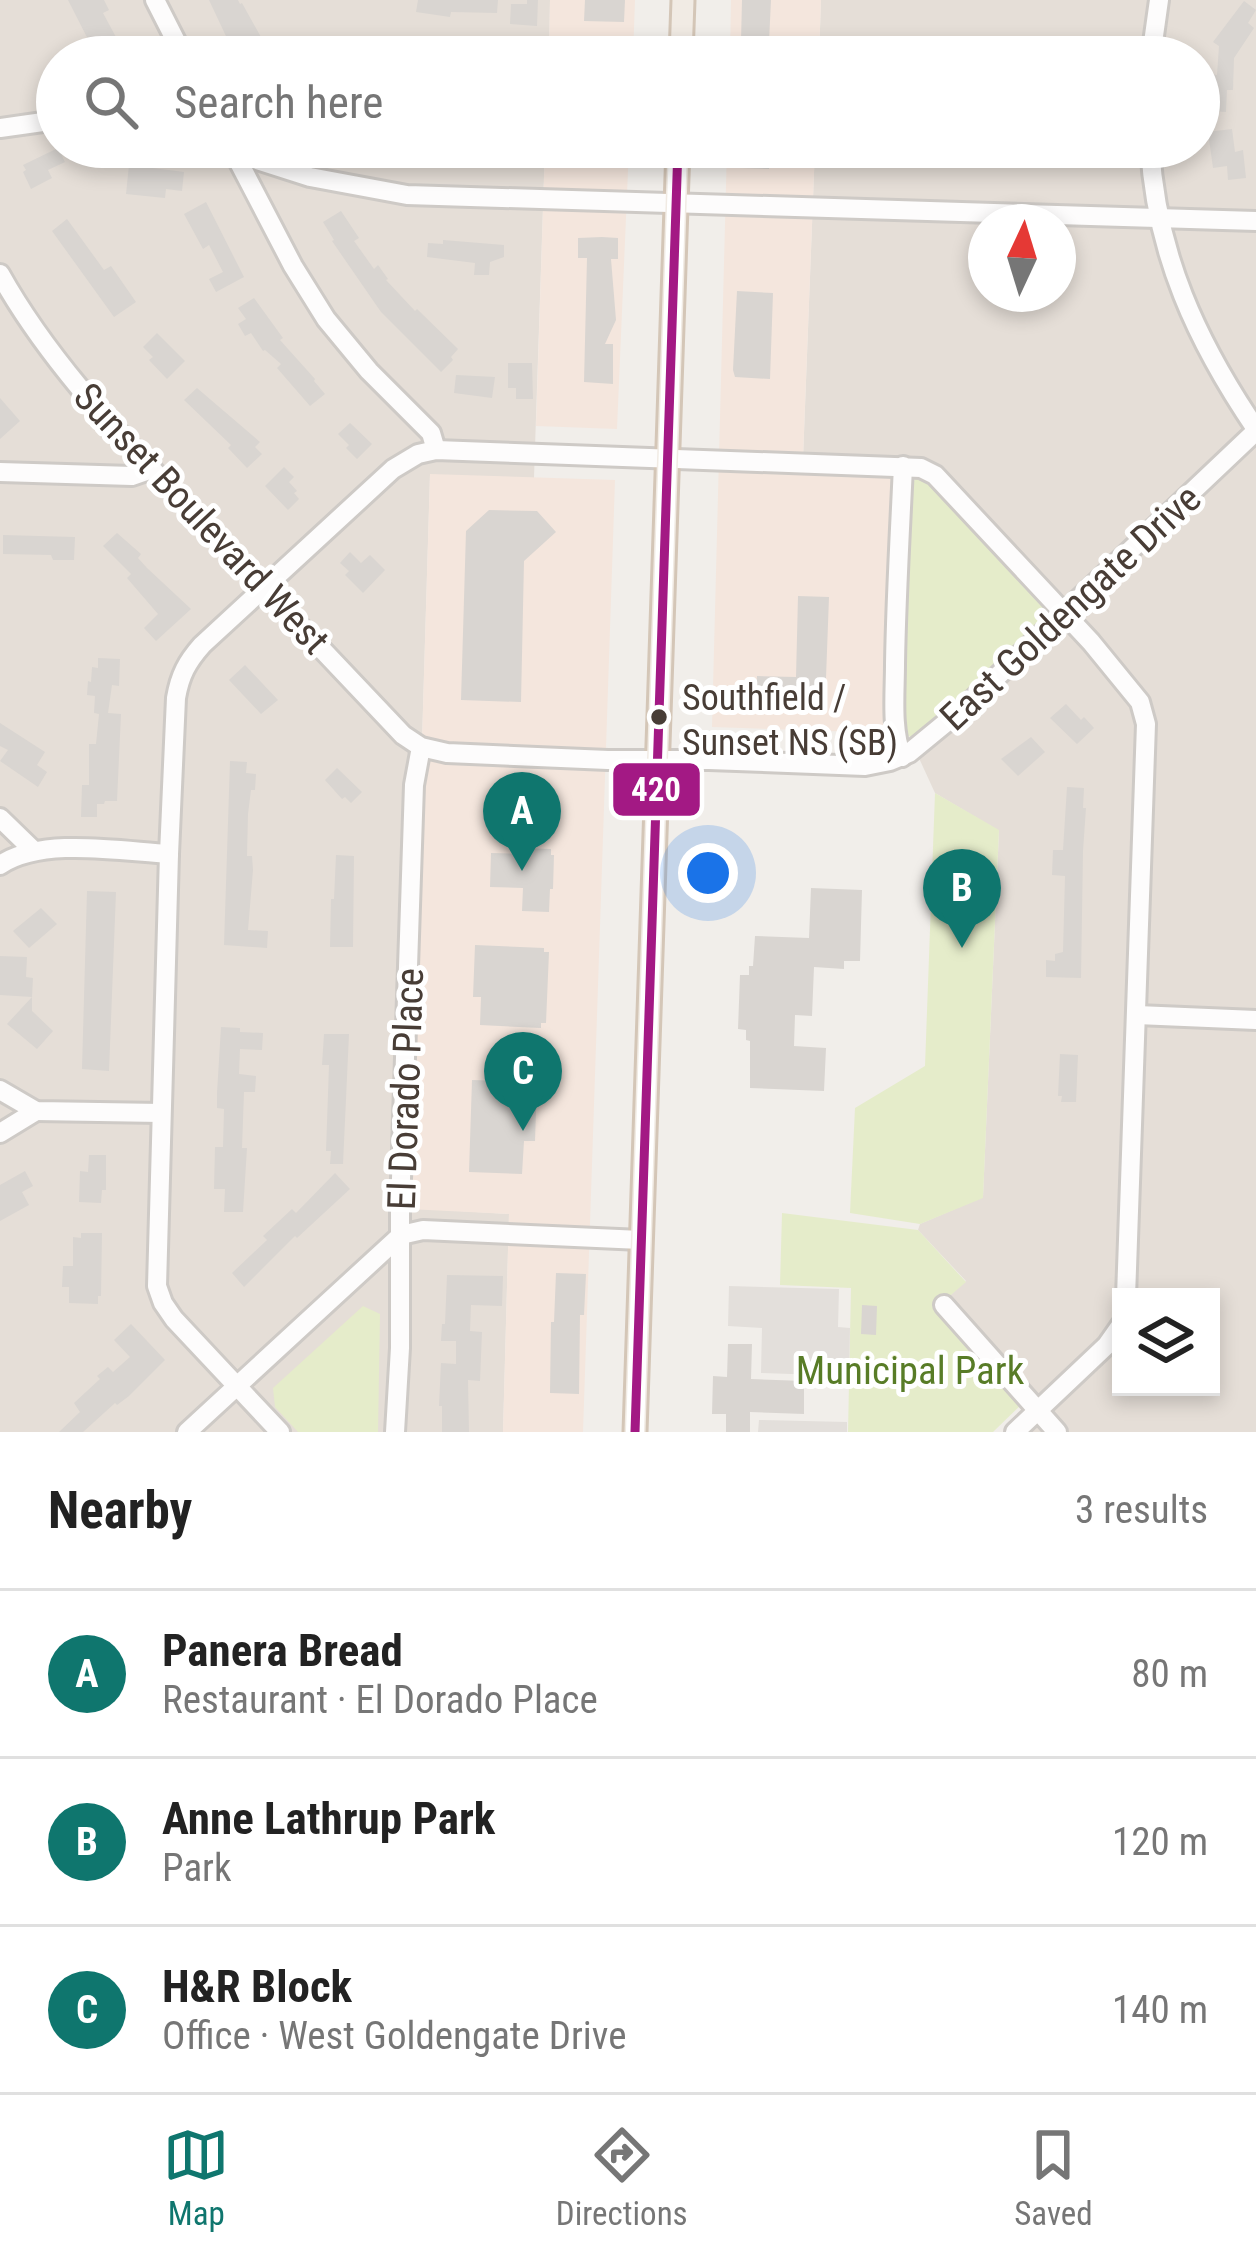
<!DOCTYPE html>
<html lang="en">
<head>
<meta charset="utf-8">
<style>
	:root { --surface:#fff; --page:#f6f6f6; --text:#222; --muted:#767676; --line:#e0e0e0; --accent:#0f766e }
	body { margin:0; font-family:"Roboto Condensed",sans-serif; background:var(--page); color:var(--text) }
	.controls { position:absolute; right:36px; bottom:36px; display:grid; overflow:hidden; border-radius:0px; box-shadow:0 6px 18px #0003 }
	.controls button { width:108px; height:108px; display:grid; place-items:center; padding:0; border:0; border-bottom:3px solid var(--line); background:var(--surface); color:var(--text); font:60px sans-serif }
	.compass { position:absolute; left:968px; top:204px; width:108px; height:108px; border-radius:50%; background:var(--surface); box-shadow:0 6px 18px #0003; rotate:4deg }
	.you { position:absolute; left:708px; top:873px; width:42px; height:42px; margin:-30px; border:9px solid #fff; border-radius:50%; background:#1a73e8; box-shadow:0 0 0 18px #1a73e833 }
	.badge { display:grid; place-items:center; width:78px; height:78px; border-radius:50%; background:var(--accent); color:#fff; font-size:39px; font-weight:700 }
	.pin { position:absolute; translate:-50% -99px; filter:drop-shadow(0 3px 6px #0008) }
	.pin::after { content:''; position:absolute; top:63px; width:42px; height:36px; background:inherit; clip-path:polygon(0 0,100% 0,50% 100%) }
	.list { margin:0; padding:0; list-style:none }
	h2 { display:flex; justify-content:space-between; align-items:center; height:156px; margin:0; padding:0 48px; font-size:51px }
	h2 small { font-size:39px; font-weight:400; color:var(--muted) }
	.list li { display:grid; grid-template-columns:78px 1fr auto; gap:36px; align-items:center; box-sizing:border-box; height:168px; padding:0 48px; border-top:3px solid var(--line) }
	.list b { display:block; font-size:45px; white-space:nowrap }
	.list p { margin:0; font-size:39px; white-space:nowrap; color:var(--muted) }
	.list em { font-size:39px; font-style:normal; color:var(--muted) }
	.icon { flex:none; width:66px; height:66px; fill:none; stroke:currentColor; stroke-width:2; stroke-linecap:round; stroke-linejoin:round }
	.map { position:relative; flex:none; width:1256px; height:1432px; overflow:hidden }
	.search { position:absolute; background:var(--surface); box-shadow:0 6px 18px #0003; left:36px; right:36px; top:36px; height:132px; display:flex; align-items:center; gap:30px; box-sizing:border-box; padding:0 42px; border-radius:66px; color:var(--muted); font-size:45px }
	.sheet { height:660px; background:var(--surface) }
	nav { display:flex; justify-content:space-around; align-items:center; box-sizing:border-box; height:168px; border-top:3px solid var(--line); background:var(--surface); font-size:33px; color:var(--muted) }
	nav a { display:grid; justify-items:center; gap:6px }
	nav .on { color:var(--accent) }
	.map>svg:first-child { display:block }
	.residential { fill:#e5ded7; fill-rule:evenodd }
	.commercial { fill:#f4e6dd }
	.green { fill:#e5ecca }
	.parking { fill:#e3dfdb }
	.building { fill:#d9d5d1 }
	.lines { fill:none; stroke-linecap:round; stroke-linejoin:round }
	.minor-casing { stroke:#cecac6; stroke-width:24 }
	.major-casing { stroke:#d4c6b7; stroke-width:27 }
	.minor { stroke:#fdfcfc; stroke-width:18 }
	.major { stroke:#f1ebe4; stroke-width:21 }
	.bus-1-casing { stroke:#fff; stroke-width:18 }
	.bus-1 { stroke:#a31984; stroke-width:9 }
	.bus-dot { fill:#483d36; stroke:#fff; stroke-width:4.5 }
	.labels { text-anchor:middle; stroke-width:10; stroke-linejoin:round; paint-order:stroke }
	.bus-label { font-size:36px; fill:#483d36; stroke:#fff; text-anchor:start }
	.street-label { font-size:39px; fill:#483d36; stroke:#fff }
	.park-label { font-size:39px; fill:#587c27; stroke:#fff }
	.line-badge { stroke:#fff; stroke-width:4.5 }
	.badge-label { font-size:33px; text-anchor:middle; font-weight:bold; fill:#fff }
</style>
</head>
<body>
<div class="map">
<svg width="1256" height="1432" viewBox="0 0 1256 1432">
	<rect width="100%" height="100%" fill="#f1eeea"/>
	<!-- residential -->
	<g class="residential">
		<polygon points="0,0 550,0 549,57 57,57 57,147 545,147 534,478 430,475 408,1208 509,1214 503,1432 0,1432"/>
		<path d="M821,0H1256V1432H1028L1047,1414L947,1298L966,1281L918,1230L920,1224L983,1197L999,831L935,793L918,756L998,687L1075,613L946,477L803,459L815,147H1199V57H819ZM986,222H1058V294H986ZM1121,1297H1211V1387H1121Z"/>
	</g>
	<!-- commercial -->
	<g class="commercial">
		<polygon points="550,0 635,0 633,57 549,57"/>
		<polygon points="731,0 821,0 819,57 730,57"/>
		<polygon points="545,147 629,147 617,429 536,426"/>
		<polygon points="727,147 815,147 803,458 900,462 888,733 712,727"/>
		<polygon points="430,474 615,480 583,1432 503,1432 509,1214 408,1209"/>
	</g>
	<!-- green -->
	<g class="green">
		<polygon points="917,475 925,477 1044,602 1046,613 1038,625 975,687 915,738 908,736 904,722 911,487"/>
		<polygon points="935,793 999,830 983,1198 920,1224 850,1213 855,1108 925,1066"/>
		<polygon points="782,1213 918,1230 966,1282 938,1306 1022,1404 993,1432 848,1432 851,1288 780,1285"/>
		<polygon points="363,1306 380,1314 378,1432 298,1432 275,1407 273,1388"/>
	</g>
	<!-- parking -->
	<g class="parking">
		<polygon points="729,1286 839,1289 838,1327 850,1328 849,1376 761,1373 762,1328 728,1326"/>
		<polygon points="759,1420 847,1422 847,1432 758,1432"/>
	</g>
	<!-- building -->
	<g class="building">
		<polygon points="68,0 104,0 109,10 103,13 117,39 94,51"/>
		<polygon points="209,0 238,0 240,4 242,3 272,57 244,57 239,48 233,51"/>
		<polygon points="418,0 498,0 497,13 451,12 450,17 416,12"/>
		<polygon points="527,0 538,0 537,26 510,24 511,4 527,4"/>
		<polygon points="585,0 625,0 624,22 584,21"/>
		<polygon points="742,0 771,0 769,42 741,41"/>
		<polygon points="1244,1 1256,10 1248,23 1254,28 1234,58 1233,90 1227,90 1226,112 1207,111 1208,74 1217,75 1219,46 1213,42"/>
		<polygon points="593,44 624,44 623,57 593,57"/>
		<polygon points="1232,129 1235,152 1243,150 1246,178 1228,180 1227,166 1213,168 1208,132"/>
		<polygon points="590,147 619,147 619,162 589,161"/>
		<polygon points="740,147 770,147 769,169 739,168"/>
		<polygon points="58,148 65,162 48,170 52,178 31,189 23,172 26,170 23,165"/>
		<polygon points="129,165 184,172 182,191 166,189 165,198 126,194"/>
		<polygon points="206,202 244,277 216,292 209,279 223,272 209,245 203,249 184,214"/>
		<polygon points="341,211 359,238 354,241 374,269 378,265 388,279 386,280 415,311 417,309 458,349 451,357 453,360 441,372 381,312 332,241 334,240 323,222"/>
		<polygon points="67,219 104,270 111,266 136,302 114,317 52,231"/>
		<polygon points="602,237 618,238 618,259 611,259 616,320 605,344 613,344 613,384 584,382 587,258 578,258 578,238"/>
		<polygon points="443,240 504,245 504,257 490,262 489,275 474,275 475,263 427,257 428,243 443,244"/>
		<polygon points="737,291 773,293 770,379 735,377 733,370"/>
		<polygon points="254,298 283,338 280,340 315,379 314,381 325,394 310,406 277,368 281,364 265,350 263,351 251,333 245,336 238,324 246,319 238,308"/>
		<polygon points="157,333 185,361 167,379 149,360 153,357 143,347"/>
		<polygon points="508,363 532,363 533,399 516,399 516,388 508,388"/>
		<polygon points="456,375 495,377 492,398 454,393"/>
		<polygon points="197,388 260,442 255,447 262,454 247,468 228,448 231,445 184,400"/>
		<polygon points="0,398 20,421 0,439"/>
		<polygon points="350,423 372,444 357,459 346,448 349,445 338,434"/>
		<polygon points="284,467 294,477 289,482 297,491 294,493 299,499 288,510 265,486"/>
		<polygon points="489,510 537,511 556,532 524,561 521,702 461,700 466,531"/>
		<polygon points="117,533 141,554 138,558 147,568 191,609 156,641 144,628 158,614 127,578 131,574 103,546"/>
		<polygon points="3,535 75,537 74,560 53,560 51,555 3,554"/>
		<polygon points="350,552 361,563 370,555 385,570 363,593 345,575 349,571 340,563"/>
		<polygon points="798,596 829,597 825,705 756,702 757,676 796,677"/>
		<polygon points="98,658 120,659 119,686 112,685 108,713 121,714 117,801 105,801 104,804 97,804 97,817 81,817 82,785 89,785 89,744 96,744 99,714 94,713 95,696 87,695 88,681 91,682 92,667 98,668"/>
		<polygon points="245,665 278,700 261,714 229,680"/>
		<polygon points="1066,704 1081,720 1084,717 1094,728 1077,744 1050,718"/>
		<polygon points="0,723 45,752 37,765 47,772 38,787 0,761 8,750 0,746"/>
		<polygon points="1031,737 1045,752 1018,776 1001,759"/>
		<polygon points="230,761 247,762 246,773 256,774 255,790 251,790 248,814 247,856 252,856 253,870 248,930 268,931 267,948 224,945"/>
		<polygon points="337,768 362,792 351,803 345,797 342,799 325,780"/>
		<polygon points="1067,787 1084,788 1083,808 1086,808 1083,851 1081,978 1046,977 1046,960 1055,961 1055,954 1063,952 1065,876 1052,875 1053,850 1063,850"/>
		<polygon points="524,848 551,849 551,855 554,855 553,889 550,889 549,912 522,911 523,888 490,887 491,853 524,854"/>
		<polygon points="336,855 354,856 353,947 330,947 331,899 334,899"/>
		<polygon points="811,888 862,890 860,961 844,961 844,969 814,967 812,1016 795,1015 794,1046 826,1048 824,1091 750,1088 750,1041 746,1040 746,1030 738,1029 740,975 749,975 749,966 753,966 755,936 809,938"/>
		<polygon points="87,891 116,892 109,1071 82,1069"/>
		<polygon points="41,908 57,924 29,948 13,931"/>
		<polygon points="475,945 544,948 544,952 549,952 546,1023 541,1023 541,1028 480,1025 481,997 473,997"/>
		<polygon points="0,956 27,957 26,977 33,978 32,997 0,995"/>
		<polygon points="32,997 32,1011 53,1031 37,1049 7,1024"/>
		<polygon points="221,1027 240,1028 240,1032 263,1033 262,1050 240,1049 239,1074 256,1076 255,1092 244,1092 242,1148 247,1148 243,1212 224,1212 225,1189 214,1189 215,1147 223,1147 224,1109 217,1108 217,1093"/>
		<polygon points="324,1034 349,1034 343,1164 330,1164 331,1151 326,1151 329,1065 322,1065"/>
		<polygon points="1060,1054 1078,1055 1076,1102 1061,1102 1062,1096 1058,1096"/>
		<polygon points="472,1080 537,1082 535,1141 524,1141 522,1174 469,1172"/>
		<polygon points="89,1155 106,1155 106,1190 102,1190 101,1203 79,1202 80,1171 88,1172"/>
		<polygon points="25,1171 33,1186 22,1192 29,1205 0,1221 0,1185"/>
		<polygon points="335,1173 350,1189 297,1238 295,1236 244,1287 232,1273 267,1240 263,1236 292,1209 296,1213"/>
		<polygon points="81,1233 102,1233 101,1296 98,1296 98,1304 69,1303 69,1287 62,1287 63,1266 73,1266 73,1237 81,1238"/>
		<polygon points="556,1273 586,1274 584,1315 580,1315 579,1394 550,1393 551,1322 554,1322"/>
		<polygon points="447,1275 503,1276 502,1306 471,1305 470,1331 482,1332 480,1381 468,1380 469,1432 442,1432 442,1406 439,1406 441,1363 456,1364 456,1341 441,1341 442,1324 445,1324"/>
		<polygon points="862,1305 877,1306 876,1335 861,1334"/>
		<polygon points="131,1324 165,1360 129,1396 117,1405 115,1403 83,1432 59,1432 80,1412 74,1403 100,1379 97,1376 108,1367 113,1372 130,1357 114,1340"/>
		<polygon points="728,1344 752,1344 751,1379 804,1381 804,1414 750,1412 750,1432 726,1432 726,1414 712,1414 713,1376 727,1377"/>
	</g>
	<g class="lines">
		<defs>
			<g id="minor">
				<polyline points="155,0 184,57"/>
				<polyline points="1151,57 1159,0"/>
				<polyline points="0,128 57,120"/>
				<polyline points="217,147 310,177 407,195 1256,221"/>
				<path d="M1150,147C1156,254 1197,342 1256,429"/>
				<polyline points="232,149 293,266 326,319 369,371 431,433 436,450"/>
				<path d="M0,274C49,362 121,436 189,509C260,584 331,659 403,735L421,747L447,753L608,760H709L865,766L890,761L909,753L965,707L1256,431"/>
				<polyline points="0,472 132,476 152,469"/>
				<path d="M902,757C891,729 895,694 895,664C896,598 900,532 903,466"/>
				<polyline points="0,818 33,850"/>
				<path d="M0,865C42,837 119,851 169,854"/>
				<polyline points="1137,1015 1256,1020"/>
				<polyline points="0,1090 36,1111 161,1113"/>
				<polyline points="0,1133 36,1111"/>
				<polyline points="944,1305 1057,1432"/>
				<polyline points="187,1432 401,1235 423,1230 641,1240"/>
				<path d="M280,1432L174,1319L163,1303L157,1286L169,854L176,698C180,675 187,662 202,645L393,469L418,454L436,450L921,468L935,475L1091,642L1140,702L1146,724L1126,1297"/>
				<polyline points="395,1432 400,1348 400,1209 414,785 421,747"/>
				<polyline points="1015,1432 1107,1345 1121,1325"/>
			</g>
			<g id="major">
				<polyline points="681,57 683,0"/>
				<polyline points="635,1432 678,147"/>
			</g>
		</defs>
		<!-- minor casing -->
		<use href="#minor" class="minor-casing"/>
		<!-- major casing -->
		<use href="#major" class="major-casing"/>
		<!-- minor -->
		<use href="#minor" class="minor"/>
		<!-- major -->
		<use href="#major" class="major"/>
		<defs>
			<polyline id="bus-1" points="635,1432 678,147"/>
		</defs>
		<!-- bus-1 casing -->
		<use href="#bus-1" class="bus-1-casing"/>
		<!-- bus-1 -->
		<use href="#bus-1" class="bus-1"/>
	</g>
	<!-- markers -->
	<circle class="bus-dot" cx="659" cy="717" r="10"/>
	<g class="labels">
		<!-- bus labels -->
		<g class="bus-label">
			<text x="682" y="710">Southfield /<tspan x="682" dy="45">Sunset NS (SB)</tspan></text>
		</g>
		<!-- street labels -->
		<g class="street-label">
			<text transform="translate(202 518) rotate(47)" y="14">Sunset Boulevard West</text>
			<text transform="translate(1070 607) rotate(-43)" y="14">East Goldengate Drive</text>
			<text transform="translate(405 1089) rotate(-88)" y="14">El Dorado Place</text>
		</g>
		<!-- park labels -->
		<g class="park-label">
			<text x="910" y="1384">Municipal Park</text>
		</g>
	</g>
	<rect class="line-badge" x="611" y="761" width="91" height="57" rx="12" fill="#a31984"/>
	<g class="badge-label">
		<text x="656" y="801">420</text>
	</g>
</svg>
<div class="controls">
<button><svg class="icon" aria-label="layers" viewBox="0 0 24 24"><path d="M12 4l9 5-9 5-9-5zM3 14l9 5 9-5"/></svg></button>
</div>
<svg class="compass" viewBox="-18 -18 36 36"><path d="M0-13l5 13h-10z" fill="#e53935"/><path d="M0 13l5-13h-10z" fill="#767676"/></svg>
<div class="you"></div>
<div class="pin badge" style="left:522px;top:871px">A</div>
<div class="pin badge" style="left:962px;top:948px">B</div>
<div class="pin badge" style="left:523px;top:1131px">C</div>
<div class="search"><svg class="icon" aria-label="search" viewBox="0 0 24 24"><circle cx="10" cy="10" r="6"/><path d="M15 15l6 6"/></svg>Search here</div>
</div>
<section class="sheet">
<h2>Nearby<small>3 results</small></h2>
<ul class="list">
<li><span class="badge">A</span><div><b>Panera Bread</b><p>Restaurant · El Dorado Place</p></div><em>80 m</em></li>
<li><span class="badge">B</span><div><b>Anne Lathrup Park</b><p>Park</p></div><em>120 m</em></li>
<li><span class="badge">C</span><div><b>H&amp;R Block</b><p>Office · West Goldengate Drive</p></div><em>140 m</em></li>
</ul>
</section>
<nav>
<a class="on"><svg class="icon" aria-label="map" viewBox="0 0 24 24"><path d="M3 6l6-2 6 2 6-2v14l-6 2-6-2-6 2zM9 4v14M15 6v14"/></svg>Map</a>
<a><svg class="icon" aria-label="directions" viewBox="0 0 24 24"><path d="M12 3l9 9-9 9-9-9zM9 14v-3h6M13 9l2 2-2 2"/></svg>Directions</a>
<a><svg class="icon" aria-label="saved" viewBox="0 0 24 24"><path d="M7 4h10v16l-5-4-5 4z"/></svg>Saved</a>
</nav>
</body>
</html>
